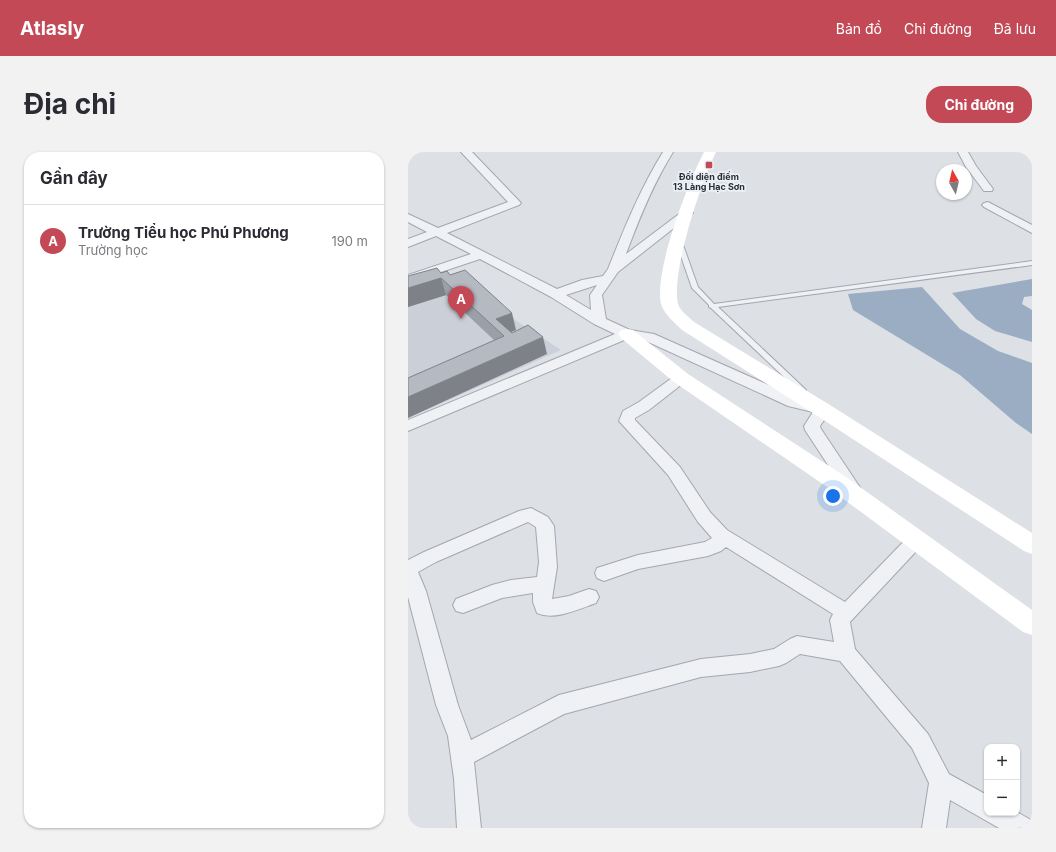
<!DOCTYPE html>
<html lang="vi">
<head>
<meta charset="utf-8">
<style>
	:root { --surface:#fff; --page:#f2f2f3; --text:#2b2b33; --muted:#7c7c81; --line:#e1e1e2; --accent:#c34957 }
	body { margin:0; font-family:Inter,sans-serif; background:var(--page); color:var(--text) }
	.controls { position:absolute; right:12px; bottom:12px; display:grid; overflow:hidden; border-radius:8px; box-shadow:0 1px 3px #0004 }
	.controls button { width:36px; height:36px; display:grid; place-items:center; padding:0; border:0; border-bottom:1px solid var(--line); background:var(--surface); color:var(--text); font:20px sans-serif }
	.compass { position:absolute; left:528px; top:12px; width:36px; height:36px; border-radius:50%; background:var(--surface); box-shadow:0 1px 3px #0004; rotate:352deg }
	.you { position:absolute; left:425px; top:344px; width:14px; height:14px; margin:-10px; border:3px solid #fff; border-radius:50%; background:#1a73e8; box-shadow:0 0 0 6px #1a73e833 }
	.badge { display:grid; place-items:center; width:26px; height:26px; border-radius:50%; background:var(--accent); color:#fff; font-size:13px; font-weight:700 }
	.pin { position:absolute; translate:-50% -33px; filter:drop-shadow(0 1px 2px #0008) }
	.pin::after { content:''; position:absolute; top:21px; width:14px; height:12px; background:inherit; clip-path:polygon(0 0,100% 0,50% 100%) }
	.list { margin:0; padding:0; list-style:none }
	h2 { display:flex; justify-content:space-between; align-items:center; height:52px; margin:0; padding:0 16px; font-size:17px }
	h2 small { font-size:13px; font-weight:400; color:var(--muted) }
	.list li { display:grid; grid-template-columns:26px 1fr auto; gap:12px; align-items:center; box-sizing:border-box; height:72px; padding:0 16px; border-top:1px solid var(--line) }
	.list b { display:block; font-size:15px; white-space:nowrap }
	.list p { margin:0; font-size:13px; white-space:nowrap; color:var(--muted) }
	.list em { font-size:13px; font-style:normal; color:var(--muted) }
	.map { position:relative; flex:none; width:624px; height:676px; overflow:hidden; border-radius:16px }
	header { display:flex; align-items:center; gap:24px; box-sizing:border-box; height:56px; padding:0 20px; background:var(--accent); color:#fff }
	header strong { font-size:19px }
	nav { display:flex; gap:22px; margin-inline-start:auto; font-size:14px }
	.intro { display:flex; align-items:center; justify-content:space-between; box-sizing:border-box; height:96px; padding:0 24px }
	h1 { margin:0; font-size:28px }
	.button { padding:10px 18px; border-radius:16px; background:var(--accent); color:#fff; font-size:14px; font-weight:700 }
	main { display:flex; gap:24px; padding:0 24px }
	aside { flex:1; background:var(--surface); border-radius:16px; box-shadow:0 1px 3px #0004 }
	.map>svg:first-child { display:block }
	.built { fill:#cbcfd7 }
	.water { fill:#9aadc3 }
	.lines { fill:none; stroke-linecap:round; stroke-linejoin:round }
	.lane-casing { stroke:#a3a7af; stroke-width:2 }
	.street-casing { stroke:#a3a7af; stroke-width:2 }
	.lane { fill:#eff1f4; fill-rule:evenodd }
	.street { fill:#eff1f4; fill-rule:evenodd }
	.secondary { fill:#fff; fill-rule:evenodd }
	.wall { fill:#9b9fa7 }
	.shaded-wall { fill:#7e8288 }
	.building { fill:#b4b9c2; stroke:#7e8288 }
	.poi-dot { fill:#c34957; stroke:#eceff3; stroke-width:1.5 }
	.labels { text-anchor:middle; stroke-width:3.5; stroke-linejoin:round; paint-order:stroke }
	.far-poi-label { font-size:9px; font-weight:bold; fill:#272e3b; stroke:#eceff3 }
</style>
</head>
<body>
<header>
<strong>Atlasly</strong>
<nav><a>Bản đồ</a><a>Chỉ đường</a><a>Đã lưu</a></nav>
</header>
<div class="intro"><h1>Địa chỉ</h1><a class="button">Chỉ đường</a></div>
<main>
<aside>
<h2>Gần đây<small></small></h2>
<ul class="list">
<li><span class="badge">A</span><div><b>Trường Tiểu học Phú Phương</b><p>Trường học</p></div><em>190 m</em></li>
</ul>
</aside>
<div class="map">
<svg width="624" height="676" viewBox="0 0 624 676">
	<rect width="100%" height="100%" fill="#dde0e5"/>
	<!-- built -->
	<polygon class="built" points="39,123 153,198 0,266 0,136"/>
	<!-- water -->
	<g class="water">
		<polygon points="624,127 624,144 616,145 614,152 624,158 624,190 587,179 568,167 544,141"/>
		<polygon points="514,135 552,177 590,199 624,211 624,282 608,271 552,223 445,158 440,142"/>
	</g>
	<g class="lines">
		<defs>
			<polygon id="lane" points="271,88 274,90 290,135 306,152 624,109 624,113 310,155 396,236 398,238 394,240 392,240 303,156 301,155 301,153 284,136 268,90"/>
			<g id="street">
				<path d="M53,0H64L113,51L111,53L39,81L149,137L174,128L195,124L200,117C216,77 232,37 255,0H265C245,32 231,67 218,102L275,59H283L285,61L210,120L194,143L198,167L222,178L246,182L390,246L420,254L423,258L412,274L413,277L453,337L456,341L453,345L447,347L441,345L397,278L396,274L405,260L380,254L238,189L221,186L0,279V268L207,182L186,172L143,145L72,107L0,131V123L63,102L28,84L0,95V87L19,80L0,70V62L30,76L100,50ZM189,133L182,143L183,158L158,143Z"/>
				<polygon points="550,0 560,0 568,14 585,37 584,39 576,39 558,15"/>
				<polygon points="580,50 624,73 624,81 576,55 574,53 576,51"/>
				<path d="M273,221L278,223L280,226L278,229L241,258L227,266V268L272,315L302,360L319,378L437,450L503,382L509,380L515,382L518,387L515,392L442,470L447,497L520,582L541,622L579,643V661H609V660L623,668L624,676H591L542,648L538,676H514L521,631L504,596L432,509L392,502L378,511L371,514L342,520L293,525L156,562L66,610L73,676H49L46,627L40,584L28,553L0,445V408L16,400L111,359L123,356L140,365L146,374L149,415L144,447L161,444L181,437L188,439L191,445L188,451C171,457 147,469 129,461L125,450V441L94,446L55,461L48,459L45,453L48,447L84,433L103,428L129,425L131,410L128,375L120,370L28,410L10,420L18,439L50,553L63,588L151,543L293,507L342,502L366,497L382,487L389,484L426,490L422,468L425,462L318,395L313,399L300,404L230,417L196,429L189,426L187,421L189,416L230,403L297,390L304,386L290,370L260,323L211,269L215,259L231,250L268,223Z"/>
			</g>
		</defs>
		<!-- lane casing -->
		<use href="#lane" class="lane-casing"/>
		<!-- street casing -->
		<use href="#street" class="street-casing"/>
		<!-- lane -->
		<use href="#lane" class="lane"/>
		<!-- street -->
		<use href="#street" class="street"/>
		<!-- secondary -->
		<g class="secondary">
			<path d="M296,0H308C293,31 263,119 270,152C272,159 281,165 286,170L422,253L624,381V402L616,399L408,263L274,178C267,171 256,162 253,152C246,118 280,31 296,0Z"/>
			<polygon points="219,177 225,178 280,222 438,325 624,458 624,483 615,480 422,337 266,230 213,186 210,182 213,178"/>
		</g>
	</g>
	<!-- wall -->
	<polygon class="wall" points="33,121 42,123 108,178 103,180 139,202 86,188 38,143 0,155 0,124"/>
	<!-- shaded-wall -->
	<g class="shaded-wall">
		<polygon points="33,126 38,143 0,155 0,136"/>
		<polygon points="104,161 108,178 95,183 88,167"/>
		<polygon points="135,185 139,202 0,266 0,245"/>
	</g>
	<!-- building -->
	<polygon class="building" points="29,116 33,121 39,119 42,123 57,118 104,161 88,167 104,181 120,173 135,185 0,245 0,226 96,184 33,126 0,136 0,124"/>
	<!-- markers -->
	<rect class="poi-dot" x="297" y="9" width="8" height="8" rx="2"/>
	<g class="labels">
		<!-- far-poi labels -->
		<g class="far-poi-label">
			<text x="301" y="28">Đối diện điếm<tspan x="301" dy="10">13 Làng Hạc Sơn</tspan></text>
		</g>
	</g>
</svg>
<div class="controls">
<button>+</button>
<button>−</button>
</div>
<svg class="compass" viewBox="-18 -18 36 36"><path d="M0-13l5 13h-10z" fill="#e53935"/><path d="M0 13l5-13h-10z" fill="#7c7c81"/></svg>
<div class="you"></div>
<div class="pin badge" style="left:53px;top:167px">A</div>
</div>
</main>
</body>
</html>
